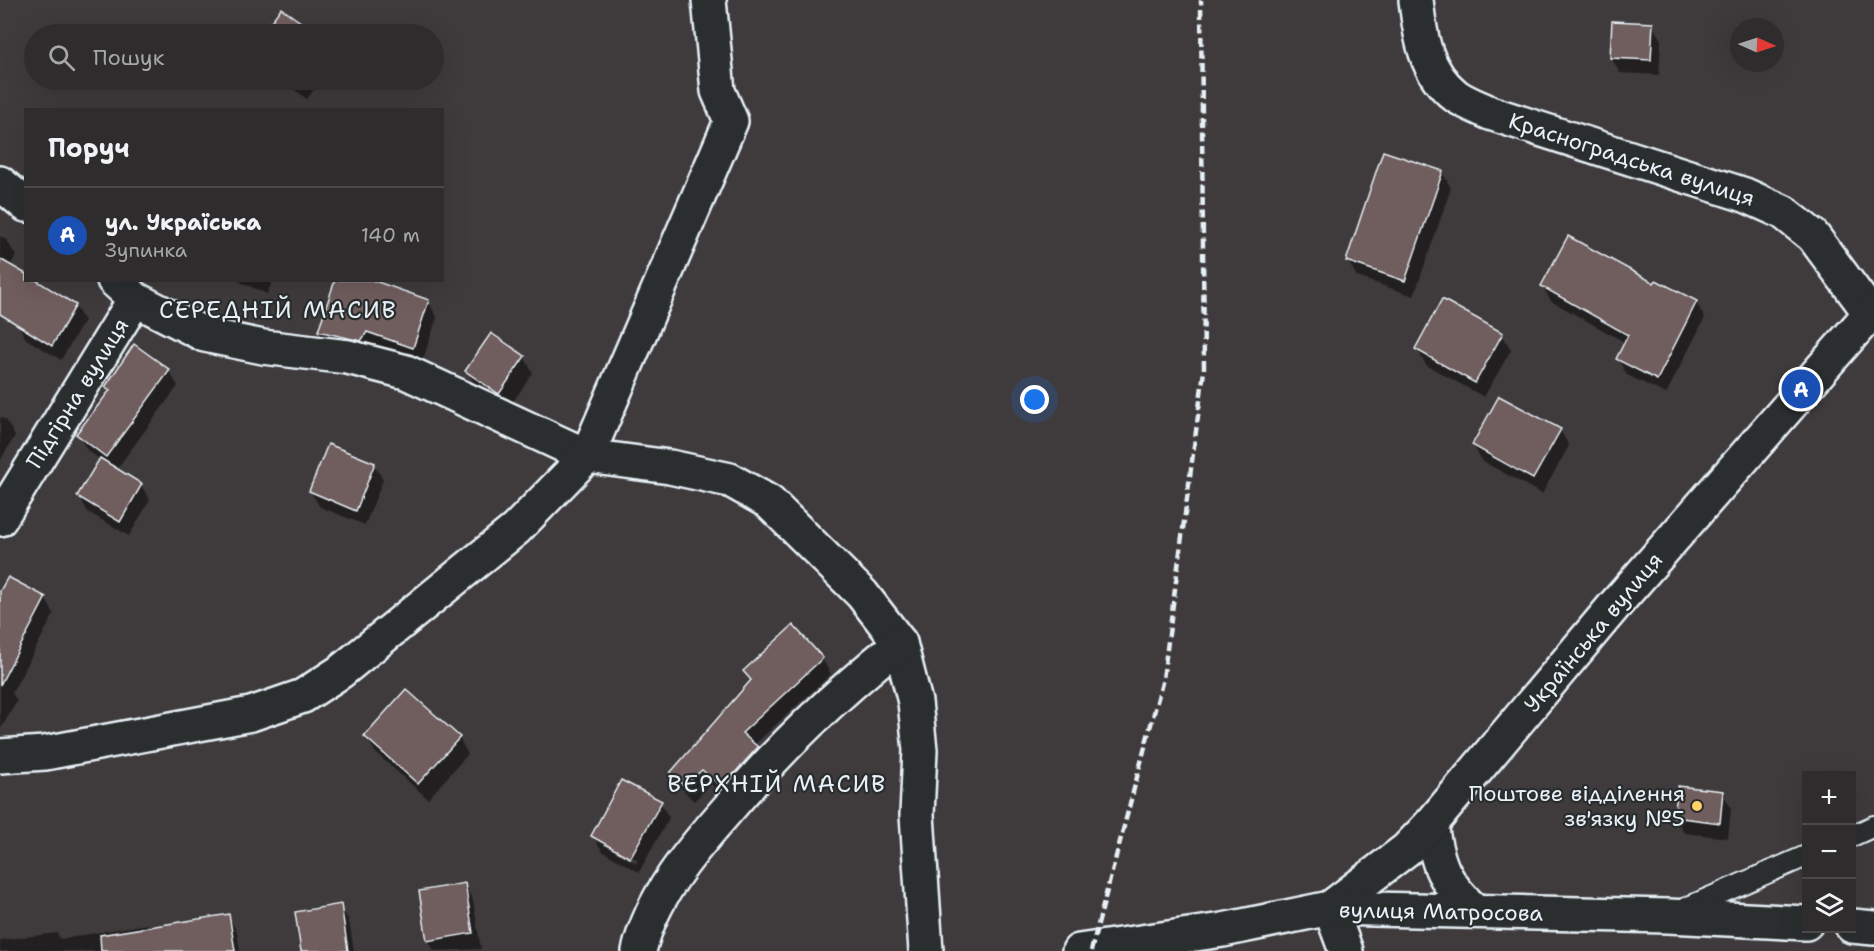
<!DOCTYPE html>
<html lang="uk">
<head>
<meta charset="utf-8">
<style>
	:root { --surface:#2f2c2d; --page:#373435; --text:#f1f3f6; --muted:#a7a7aa; --line:#4a4849; --accent:#8c9099 }
	body { margin:0; font-family:"Shantell Sans",sans-serif; background:var(--page); color:var(--text) }
	.controls { position:absolute; right:18px; bottom:18px; display:grid; overflow:hidden; border-radius:0px; box-shadow:0 6px 24px #0002 }
	.controls button { width:54px; height:54px; display:grid; place-items:center; padding:0; border:0; border-bottom:2px solid var(--line); background:var(--surface); color:var(--text); font:30px sans-serif }
	.compass { position:absolute; left:1730px; top:18px; width:54px; height:54px; border-radius:50%; background:var(--surface); box-shadow:0 6px 24px #0002; rotate:93deg }
	.you { position:absolute; left:1035px; top:400px; width:21px; height:21px; margin:-15px; border:4px solid #fff; border-radius:50%; background:#1a73e8; box-shadow:0 0 0 9px #1a73e833 }
	.badge { display:grid; place-items:center; width:39px; height:39px; border-radius:50%; background:var(--accent); color:#fff; font-size:20px; font-weight:700 }
	.pin { position:absolute; translate:-50% -50%; border:3px solid #fff; box-shadow:0 2px 6px #0006 }
	.list { margin:0; padding:0; list-style:none }
	h2 { display:flex; justify-content:space-between; align-items:center; height:78px; margin:0; padding:0 24px; font-size:26px }
	h2 small { font-size:20px; font-weight:400; color:var(--muted) }
	.list li { display:grid; grid-template-columns:39px 1fr auto; gap:18px; align-items:center; box-sizing:border-box; height:96px; padding:0 24px; border-top:2px solid var(--line) }
	.list b { display:block; font-size:22px; white-space:nowrap }
	.list p { margin:0; font-size:20px; white-space:nowrap; color:var(--muted) }
	.list em { font-size:20px; font-style:normal; color:var(--muted) }
	.icon { flex:none; width:33px; height:33px; fill:none; stroke:currentColor; stroke-width:2; stroke-linecap:round; stroke-linejoin:round }
	.map { position:relative; flex:none; width:1874px; height:951px; overflow:hidden }
	.search { position:absolute; background:var(--surface); box-shadow:0 6px 24px #0002; left:24px; top:24px; width:420px; height:66px; display:flex; align-items:center; gap:15px; box-sizing:border-box; padding:0 21px; border-radius:33px; color:var(--muted); font-size:22px }
	.panel { position:absolute; background:var(--surface); box-shadow:0 6px 24px #0002; left:24px; top:108px; width:420px; height:174px; border-radius:0px }
	.map>svg:first-child { display:block }
	.shadow { fill:#0007; fill-rule:evenodd }
	.building { fill:#705d5d; stroke:#e8f1f8; stroke-width:1.5 }
	.lines { fill:none; stroke-linecap:round; stroke-linejoin:round }
	.lane-casing { stroke:#e8f1f8; stroke-width:24 }
	.street-casing { stroke:#e8f1f8; stroke-width:38 }
	.secondary-casing { stroke:#e8f1f8; stroke-width:38 }
	.lane { stroke:#2a2d2e; stroke-width:20 }
	.street { stroke:#2a2d2e; stroke-width:33 }
	.secondary { stroke:#2a2d2e; stroke-width:33 }
	.rail { stroke:#e8f1f8; stroke-width:4.5; stroke-dasharray:9 4.5; stroke-linecap:butt }
	.poi-dot { fill:#ffd166; stroke:#2a2d2e; stroke-width:2 }
	.labels { text-anchor:middle; stroke-width:4.5; stroke-linejoin:round; paint-order:stroke }
	.street-label { font-size:22px; fill:#e8f1f8; stroke:#2a2d2e }
	.poi-label { font-size:22px; fill:#e8f1f8; stroke:#2a2d2e; text-anchor:end }
	.neighbourhood-label { font-size:24px; letter-spacing:1.5px; fill:#e8f1f8; stroke:#2a2d2e }
</style>
</head>
<body>
<div class="map">
<svg width="1874" height="951" viewBox="0 0 1874 951">
	<rect width="100%" height="100%" fill="#3f3b3c"/>
	<filter id="ink" filterUnits="userSpaceOnUse"><feTurbulence type="fractalNoise" baseFrequency=".0167" numOctaves="2"/><feDisplacementMap in="SourceGraphic" scale="12" xChannelSelector="R" yChannelSelector="G"/><feConvolveMatrix kernelMatrix="1 2 1 2 8 2 1 2 1" color-interpolation-filters="sRGB"/></filter>
	<g filter="url(#ink)">
		<!-- shadow -->
		<g class="shadow">
			<polygon points="282,10 315,34 264,34"/>
			<polygon points="1652,24 1661,40 1659,75 1620,73 1611,58"/>
			<polygon points="281,80 321,80 307,99"/>
			<polygon points="1442,172 1451,188 1414,296 1357,277 1348,261"/>
			<polygon points="0,236 7,240 16,256 0,283"/>
			<polygon points="236,280 273,280 267,294"/>
			<polygon points="337,280 381,280 379,285 428,301 437,317 422,363 376,347 370,356 328,347 319,331"/>
			<polygon points="1655,285 1696,302 1705,318 1666,394 1627,375 1618,359 1626,343 1551,301 1542,286"/>
			<polygon points="75,306 84,321 61,360 26,339 17,323"/>
			<polygon points="1502,334 1511,350 1484,397 1426,365 1417,349"/>
			<polygon points="524,357 533,373 508,409 476,387 467,371"/>
			<polygon points="169,371 178,386 116,470 141,485 150,500 129,536 88,512 79,496 101,460 87,450 78,434 110,393 107,387"/>
			<polygon points="0,417 6,420 15,436 0,461"/>
			<polygon points="1560,430 1569,446 1542,494 1482,461 1473,445"/>
			<polygon points="374,464 383,480 365,525 320,507 310,491"/>
			<polygon points="0,595 45,598 54,614 12,693 17,701 0,730"/>
			<polygon points="822,659 831,674 754,745 766,763 731,802 711,784 694,801 681,788 672,773 751,682 745,672"/>
			<polygon points="406,691 459,738 468,754 428,799 375,752 366,736"/>
			<polygon points="1722,792 1731,808 1728,838 1684,833 1675,817"/>
			<path d="M660,802L669,818L639,872L602,851L593,836ZM604,841L638,860L636,863L604,845Z"/>
			<polygon points="464,885 473,900 481,949 434,951 429,941 420,892"/>
			<polygon points="340,906 349,921 354,951 303,951"/>
			<polygon points="228,916 237,932 240,951 0,951 0,940 57,933 60,939 147,924 149,929"/>
		</g>
		<!-- building -->
		<g class="building">
			<polygon points="281,8 295,18 318,34 262,34"/>
			<polygon points="1612,21 1653,23 1651,60 1610,58"/>
			<polygon points="1383,151 1443,171 1405,281 1346,261"/>
			<polygon points="1568,236 1654,283 1656,280 1697,301 1657,380 1616,359 1628,335 1541,286"/>
			<polygon points="0,259 26,274 26,280 36,280 76,305 52,346 0,314"/>
			<polygon points="335,280 372,280 429,300 413,348 367,332 361,341 318,331"/>
			<polygon points="1442,299 1503,333 1475,383 1415,349"/>
			<polygon points="491,333 525,356 499,394 465,371"/>
			<polygon points="134,344 170,370 106,457 76,434 110,390 105,387"/>
			<polygon points="1499,396 1561,429 1533,479 1472,445"/>
			<polygon points="328,444 375,463 356,511 309,491"/>
			<polygon points="100,458 142,484 120,522 77,496"/>
			<polygon points="8,577 46,597 0,685 0,591"/>
			<polygon points="793,625 823,658 742,733 758,747 722,787 702,770 684,786 670,773 751,680 743,671"/>
			<polygon points="406,689 460,737 418,784 364,736"/>
			<polygon points="621,780 662,801 630,858 591,836"/>
			<polygon points="1678,786 1723,791 1720,823 1674,817"/>
			<polygon points="465,883 473,933 427,941 419,891"/>
			<polygon points="341,904 348,951 301,951 295,912"/>
			<polygon points="229,914 235,951 101,951 100,935"/>
		</g>
		<g class="lines">
			<defs>
				<g id="lane">
					<polyline points="1852,836 1874,826"/>
					<polyline points="1677,912 1806,856"/>
				</g>
				<g id="street">
					<path d="M1416,0C1420,36 1425,72 1456,96C1466,103 1480,108 1490,113L1745,195L1783,212L1813,236L1870,313"/>
					<polyline points="0,183 26,205"/>
					<polyline points="114,280 135,299 205,335 263,347 348,357 406,372 587,456 670,467 730,480 769,502 862,594 900,643 915,702 920,750 917,815 926,951"/>
					<polyline points="0,519 135,299"/>
					<polyline points="0,756 45,753 251,714 303,696 340,672 516,529 587,456 731,121 718,91 709,0"/>
					<path d="M1431,824C1437,865 1444,883 1475,911"/>
					<polyline points="1330,908 1346,951"/>
					<path d="M639,951C652,896 690,852 727,810C782,746 834,696 900,643"/>
				</g>
				<g id="secondary">
					<polyline points="1330,908 1407,849 1431,824 1614,606 1874,309"/>
					<polyline points="1852,926 1874,928"/>
					<polyline points="1079,951 1223,930 1330,908 1668,916 1806,923"/>
				</g>
			</defs>
			<!-- lane casing -->
			<use href="#lane" class="lane-casing"/>
			<!-- street casing -->
			<use href="#street" class="street-casing"/>
			<!-- secondary casing -->
			<use href="#secondary" class="secondary-casing"/>
			<!-- lane -->
			<use href="#lane" class="lane"/>
			<!-- street -->
			<use href="#street" class="street"/>
			<!-- secondary -->
			<use href="#secondary" class="secondary"/>
			<!-- rail -->
			<polyline class="rail" points="1091,951 1163,679 1204,371 1201,0"/>
		</g>
	</g>
	<!-- markers -->
	<circle class="poi-dot" cx="1697" cy="806" r="6"/>
	<g class="labels">
		<!-- street labels -->
		<g class="street-label">
			<text transform="translate(1632 159) rotate(18)" y="8">Красноградська вулиця</text>
			<text transform="translate(77 393) rotate(-58)" y="8">Підгірна вулиця</text>
			<text transform="translate(1593 632) rotate(-50)" y="8">Українська вулиця</text>
			<text transform="translate(1441 911) rotate(1)" y="8">вулиця Матросова</text>
		</g>
		<!-- poi labels -->
		<g class="poi-label">
			<text x="1685" y="801">Поштове відділення<tspan x="1685" dy="25">зв'язку №5</tspan></text>
		</g>
		<!-- neighbourhood labels -->
		<g class="neighbourhood-label">
			<text x="278" y="318">СЕРЕДНІЙ МАСИВ</text>
			<text x="777" y="792">ВЕРХНІЙ МАСИВ</text>
		</g>
	</g>
</svg>
<div class="controls">
<button>+</button>
<button>−</button>
<button><svg class="icon" aria-label="layers" viewBox="0 0 24 24"><path d="M12 4l9 5-9 5-9-5zM3 14l9 5 9-5"/></svg></button>
</div>
<svg class="compass" viewBox="-18 -18 36 36"><path d="M0-13l5 13h-10z" fill="#e53935"/><path d="M0 13l5-13h-10z" fill="#a7a7aa"/></svg>
<div class="you"></div>
<div class="pin badge" style="left:1801px;top:389px;background:#1a4fb4">A</div>
<div class="search"><svg class="icon" aria-label="search" viewBox="0 0 24 24"><circle cx="10" cy="10" r="6"/><path d="M15 15l6 6"/></svg>Пошук</div>
<section class="panel">
<h2>Поруч<small></small></h2>
<ul class="list">
<li><span class="badge" style="background:#1a4fb4">A</span><div><b>ул. Україська</b><p>Зупинка</p></div><em>140 m</em></li>
</ul>
</section>
</div>
</body>
</html>
